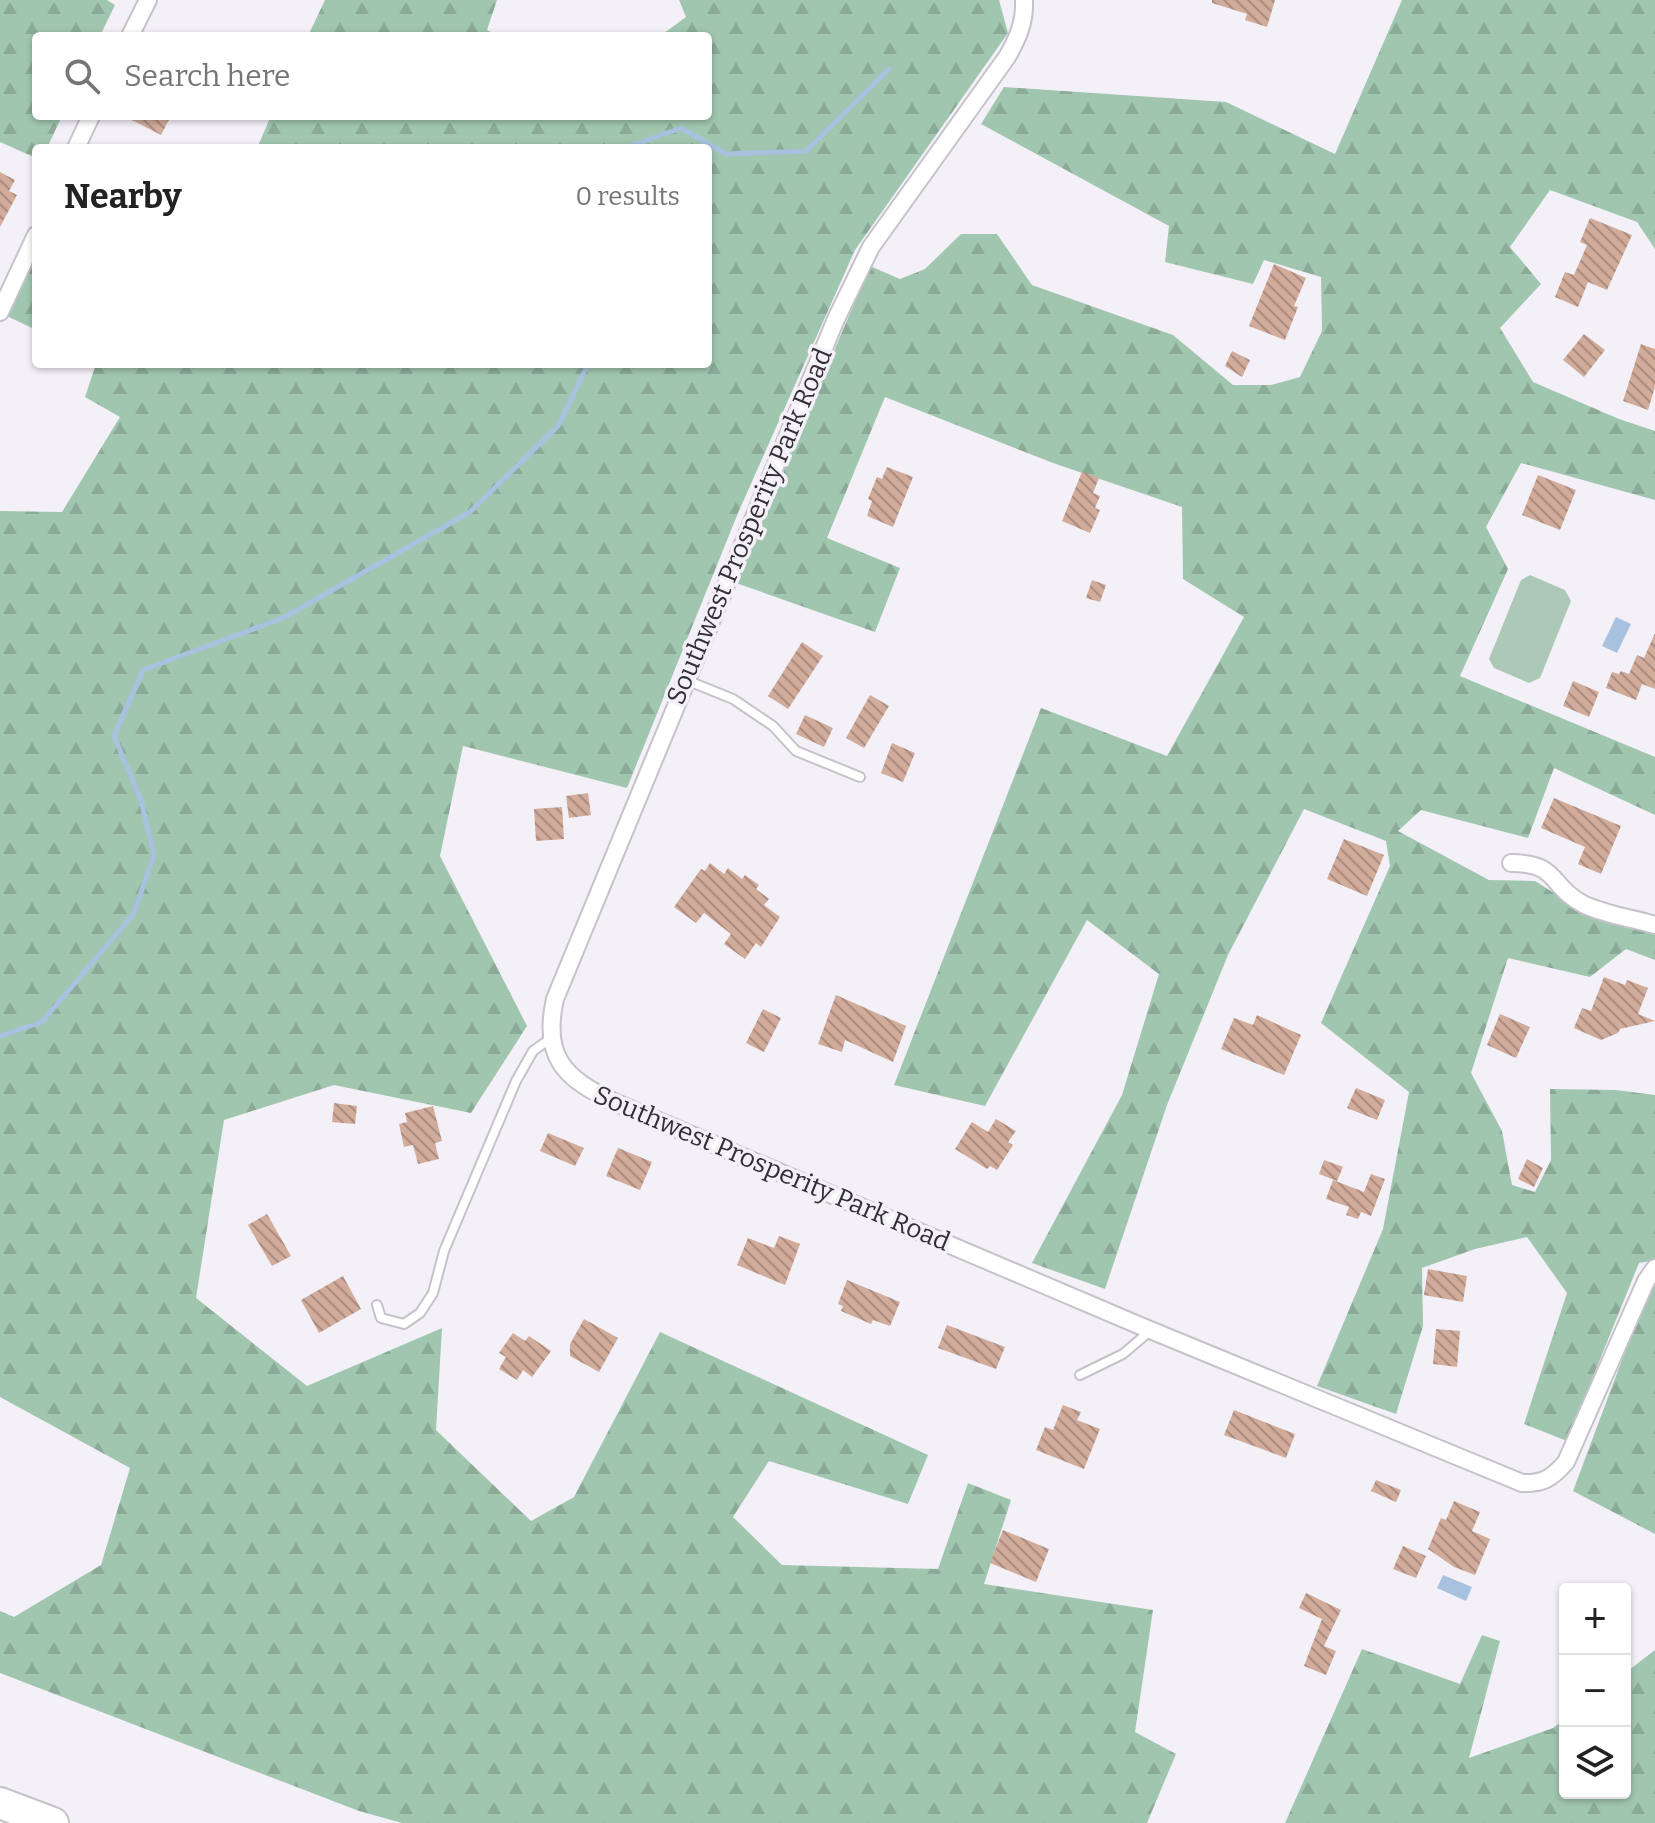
<!DOCTYPE html>
<html lang="en">
<head>
<meta charset="utf-8">
<style>
	:root { --surface:#fff; --page:#f2f2f2; --text:#222; --muted:#767676; --line:#e0e0e0 }
	body { margin:0; font-family:Bitter,serif; background:var(--page); color:var(--text) }
	.controls { position:absolute; right:24px; bottom:24px; display:grid; overflow:hidden; border-radius:8px; box-shadow:0 2px 6px #0004 }
	.controls button { width:72px; height:72px; display:grid; place-items:center; padding:0; border:0; border-bottom:2px solid var(--line); background:var(--surface); color:var(--text); font:40px sans-serif }
	.list { margin:0; padding:0; list-style:none }
	h2 { display:flex; justify-content:space-between; align-items:center; height:104px; margin:0; padding:0 32px; font-size:34px }
	h2 small { font-size:26px; font-weight:400; color:var(--muted) }
	.icon { flex:none; width:44px; height:44px; fill:none; stroke:currentColor; stroke-width:2; stroke-linecap:round; stroke-linejoin:round }
	.map { position:relative; flex:none; width:1655px; height:1823px; overflow:hidden }
	.search { position:absolute; background:var(--surface); box-shadow:0 2px 6px #0004; left:32px; top:32px; width:680px; height:88px; display:flex; align-items:center; gap:20px; box-sizing:border-box; padding:0 28px; border-radius:8px; color:var(--muted); font-size:30px }
	.panel { position:absolute; background:var(--surface); box-shadow:0 2px 6px #0004; left:32px; top:144px; width:680px; height:224px; border-radius:8px }
	.map>svg:first-child { display:block }
	.grass { fill:#acc9b7 }
	.forest { fill:url(#forest-firs) }
	.water { fill:#a8c1df }
	.lines { fill:none; stroke-linecap:round; stroke-linejoin:round }
	.stream { stroke:#a8c1df; stroke-width:5 }
	.building { fill:url(#building-back-hatch) }
	.lane-casing { stroke:#c5c2c9; stroke-width:12 }
	.street-casing { stroke:#c5c2c9; stroke-width:20 }
	.highway-casing { stroke:#c5c2c9; stroke-width:34 }
	.lane { stroke:#fff; stroke-width:8 }
	.street { stroke:#fff; stroke-width:16 }
	.highway { stroke:#fff; stroke-width:30 }
	.labels { text-anchor:middle; stroke-width:7; stroke-linejoin:round; paint-order:stroke }
	.street-label { font-size:26px; fill:#312f32; stroke:#f4f0f8 }
</style>
</head>
<body>
<div class="map">
<svg width="1655" height="1823" viewBox="0 0 1655 1823">
	<defs>
		<pattern id="forest-firs" width="22" height="20" patternUnits="userSpaceOnUse" patternTransform="scale(2)"><rect width="22" height="20" fill="#a1c6b0"/><path d="M5 1l3.5 6h-7zM16 11l3.5 6h-7z" fill="#8baa98"/></pattern>
		<pattern id="building-back-hatch" width="6" height="6" patternUnits="userSpaceOnUse" patternTransform="scale(2)"><rect width="6" height="6" fill="#d2ac9b"/><path d="M-1 5l2 2M0 0l6 6M5-1l2 2" fill="none" stroke="#ab8c7f"/></pattern>
	</defs>
	<rect width="100%" height="100%" fill="#f4f0f8"/>
	<!-- grass -->
	<polygon class="grass" points="1530,575 1565,590 1571,601 1540,678 1529,683 1494,668 1489,659 1521,580"/>
	<!-- forest -->
	<g class="forest">
		<polygon points="0,0 107,0 115,5 100,36 36,36 36,116 62,116 47,148 36,148 36,158 0,142"/>
		<polygon points="325,0 497,0 487,30 498,36 308,36"/>
		<polygon points="679,0 999,0 1008,33 855,250 738,513 627,788 463,746 440,856 527,1026 471,1113 334,1085 224,1120 196,1298 307,1386 442,1328 436,1430 531,1521 574,1497 660,1332 928,1455 908,1504 769,1461 733,1517 782,1565 938,1569 968,1483 1011,1500 984,1584 1153,1610 1135,1732 1176,1754 1147,1823 402,1823 359,1811 0,1673 0,1611 14,1617 101,1565 130,1468 0,1397 0,511 62,512 120,417 85,397 96,364 708,364 708,148 257,148 271,116 708,116 708,36 660,36 686,17"/>
		<polygon points="1402,0 1655,0 1655,249 1637,222 1550,190 1510,247 1541,284 1500,328 1533,382 1619,419 1655,431 1655,500 1521,463 1486,527 1508,569 1460,676 1655,757 1655,815 1554,768 1528,838 1421,810 1398,831 1489,880 1535,881 1584,912 1655,933 1655,960 1626,949 1590,977 1508,958 1471,1073 1502,1131 1512,1185 1535,1192 1551,1160 1550,1089 1616,1090 1655,1095 1655,1260 1639,1263 1567,1441 1524,1424 1567,1293 1527,1237 1475,1249 1422,1268 1423,1326 1396,1414 1317,1386 1383,1229 1409,1092 1321,1023 1390,866 1386,841 1304,809 1228,955 1167,1105 1105,1289 1032,1263 1122,1095 1159,974 1087,920 985,1106 894,1085 1041,708 1167,756 1244,617 1183,579 1182,507 1053,463 885,397 827,538 900,568 875,632 736,583 870,266 900,279 925,269 961,234 997,234 1032,285 1173,335 1233,385 1271,385 1300,377 1322,331 1321,277 1264,260 1253,284 1165,262 1169,226 981,124 1004,87 1226,102 1335,154"/>
		<polygon points="36,258 36,330 7,316"/>
		<polygon points="1650,1285 1655,1285 1655,1534 1573,1491"/>
		<polygon points="1482,1635 1500,1641 1469,1758 1553,1728 1565,1719 1565,1793 1625,1793 1625,1673 1655,1650 1655,1823 1285,1823 1362,1649 1460,1684"/>
	</g>
	<!-- water -->
	<g class="water">
		<polygon points="1616,617 1631,624 1617,653 1602,646"/>
		<polygon points="1443,1575 1472,1587 1466,1601 1437,1588"/>
	</g>
	<g class="lines">
		<!-- stream -->
		<g class="stream">
			<polyline points="625,148 681,128 726,154 806,151 889,69"/>
			<polyline points="0,1036 42,1022 134,913 154,855 141,800 114,736 143,670 283,618 470,512 558,426 588,364"/>
		</g>
	</g>
	<!-- building -->
	<g class="building">
		<polygon points="1212,0 1275,0 1267,27 1245,20 1247,14 1212,3"/>
		<polygon points="124,116 171,116 161,135"/>
		<polygon points="0,172 15,180 9,191 17,195 0,227"/>
		<polygon points="1590,218 1632,235 1607,290 1588,282 1578,307 1555,297 1565,272 1574,275 1587,245 1580,242"/>
		<polygon points="1274,264 1306,278 1294,306 1298,307 1285,340 1249,326"/>
		<polygon points="1584,334 1605,350 1584,377 1563,360"/>
		<polygon points="1641,344 1655,349 1655,387 1648,410 1623,401"/>
		<polygon points="1232,351 1250,360 1242,377 1225,366"/>
		<polygon points="887,467 913,477 893,527 867,516 872,501 868,499 877,477 882,479"/>
		<polygon points="1082,472 1099,478 1093,493 1100,496 1095,508 1100,510 1090,533 1062,521"/>
		<polygon points="1538,475 1576,490 1560,530 1522,515"/>
		<polygon points="1092,580 1106,585 1100,602 1086,598"/>
		<polygon points="1655,633 1655,689 1642,684 1636,700 1606,688 1612,672 1619,674 1621,671 1629,674 1637,655 1644,658"/>
		<polygon points="802,642 823,656 788,709 768,696"/>
		<polygon points="1573,681 1599,692 1589,717 1563,706"/>
		<polygon points="870,695 889,706 864,748 846,738"/>
		<polygon points="805,715 833,728 824,747 796,734"/>
		<polygon points="892,743 915,753 903,782 881,773"/>
		<polygon points="588,793 591,815 569,818 566,796"/>
		<polygon points="1554,798 1621,826 1601,874 1578,864 1585,847 1541,828"/>
		<polygon points="562,807 564,839 536,841 534,809"/>
		<polygon points="1344,839 1384,855 1367,896 1327,879"/>
		<polygon points="710,863 724,874 728,868 742,879 745,875 759,885 756,889 769,899 764,905 780,917 761,947 756,943 745,959 724,944 731,934 704,913 696,923 674,907 701,869 705,871"/>
		<polygon points="1604,977 1625,985 1627,980 1648,988 1638,1014 1655,1021 1620,1029 1618,1033 1601,1040 1574,1028 1582,1008 1591,1011"/>
		<polygon points="836,995 906,1026 893,1062 845,1040 842,1052 818,1044"/>
		<polygon points="763,1009 781,1018 764,1052 746,1043"/>
		<polygon points="1500,1014 1530,1027 1516,1058 1487,1045"/>
		<polygon points="1257,1015 1301,1035 1284,1075 1221,1049 1234,1018 1253,1025"/>
		<polygon points="1356,1088 1385,1100 1377,1120 1347,1108"/>
		<polygon points="334,1103 357,1106 355,1124 332,1122"/>
		<polygon points="433,1106 442,1141 435,1143 439,1159 418,1164 413,1145 404,1147 399,1124 407,1122 405,1113"/>
		<polygon points="996,1119 1016,1131 1008,1142 1013,1145 997,1170 990,1166 987,1169 955,1149 972,1122 988,1132"/>
		<polygon points="548,1133 584,1148 575,1166 540,1151"/>
		<polygon points="618,1148 652,1162 640,1190 606,1176"/>
		<polygon points="1527,1159 1543,1168 1534,1187 1518,1179"/>
		<polygon points="1324,1160 1343,1167 1337,1181 1319,1174"/>
		<polygon points="1371,1174 1385,1179 1371,1216 1361,1212 1358,1219 1346,1215 1349,1207 1326,1199 1333,1180 1364,1192"/>
		<polygon points="267,1214 291,1256 272,1266 248,1225"/>
		<polygon points="779,1236 800,1244 785,1285 737,1265 748,1238 774,1248"/>
		<polygon points="1428,1269 1467,1276 1463,1302 1424,1295"/>
		<polygon points="343,1276 361,1309 319,1333 301,1300"/>
		<polygon points="847,1280 900,1302 890,1326 873,1320 871,1324 841,1311 843,1306 838,1304"/>
		<polygon points="584,1319 618,1338 599,1372 570,1356 570,1344"/>
		<polygon points="947,1325 1005,1347 996,1369 938,1348"/>
		<polygon points="1436,1329 1460,1331 1457,1367 1433,1364"/>
		<polygon points="513,1333 525,1341 529,1336 551,1351 532,1377 523,1370 517,1380 499,1369 506,1357 499,1353"/>
		<polygon points="1063,1405 1081,1412 1077,1420 1100,1429 1084,1469 1036,1450 1045,1427 1053,1430"/>
		<polygon points="1234,1410 1295,1434 1286,1458 1224,1435"/>
		<polygon points="1376,1480 1401,1490 1396,1502 1371,1491"/>
		<polygon points="1454,1501 1480,1512 1472,1531 1490,1539 1475,1575 1454,1567 1428,1549 1441,1518 1446,1520"/>
		<polygon points="1003,1530 1049,1549 1036,1582 990,1563"/>
		<polygon points="1403,1546 1426,1556 1416,1578 1393,1569"/>
		<polygon points="1306,1593 1341,1610 1324,1646 1336,1651 1326,1675 1304,1666 1322,1619 1299,1608"/>
	</g>
	<g class="lines">
		<defs>
			<g id="lane">
				<polyline points="686,680 733,699 773,726 796,751 860,777"/>
				<polyline points="377,1305 381,1318 404,1324 420,1313 433,1293 444,1251 516,1081 533,1051 551,1038"/>
				<polyline points="1080,1375 1123,1354 1150,1331"/>
			</g>
			<g id="street">
				<path d="M1024,0C1025,22 1018,38 1007,57L871,247L836,319L555,999C542,1057 564,1078 614,1102L1143,1327L1522,1483C1543,1484 1552,1478 1566,1462L1646,1281L1655,1268"/>
				<polyline points="130,36 148,0"/>
				<polyline points="76,148 91,116"/>
				<polyline points="0,312 36,235"/>
				<path d="M1511,863C1559,863 1549,886 1583,904C1605,915 1632,918 1655,925"/>
			</g>
			<polyline id="highway" points="0,1803 53,1823"/>
		</defs>
		<!-- lane casing -->
		<use href="#lane" class="lane-casing"/>
		<!-- street casing -->
		<use href="#street" class="street-casing"/>
		<!-- highway casing -->
		<use href="#highway" class="highway-casing"/>
		<!-- lane -->
		<use href="#lane" class="lane"/>
		<!-- street -->
		<use href="#street" class="street"/>
		<!-- highway -->
		<use href="#highway" class="highway"/>
	</g>
	<g class="labels">
		<!-- street labels -->
		<g class="street-label">
			<text transform="translate(749 526) rotate(-67)" y="9">Southwest Prosperity Park Road</text>
			<text transform="translate(772 1168) rotate(23)" y="9">Southwest Prosperity Park Road</text>
		</g>
	</g>
</svg>
<div class="controls">
<button>+</button>
<button>−</button>
<button><svg class="icon" aria-label="layers" viewBox="0 0 24 24"><path d="M12 4l9 5-9 5-9-5zM3 14l9 5 9-5"/></svg></button>
</div>
<div class="search"><svg class="icon" aria-label="search" viewBox="0 0 24 24"><circle cx="10" cy="10" r="6"/><path d="M15 15l6 6"/></svg>Search here</div>
<section class="panel">
<h2>Nearby<small>0 results</small></h2>
<ul class="list">
</ul>
</section>
</div>
</body>
</html>
